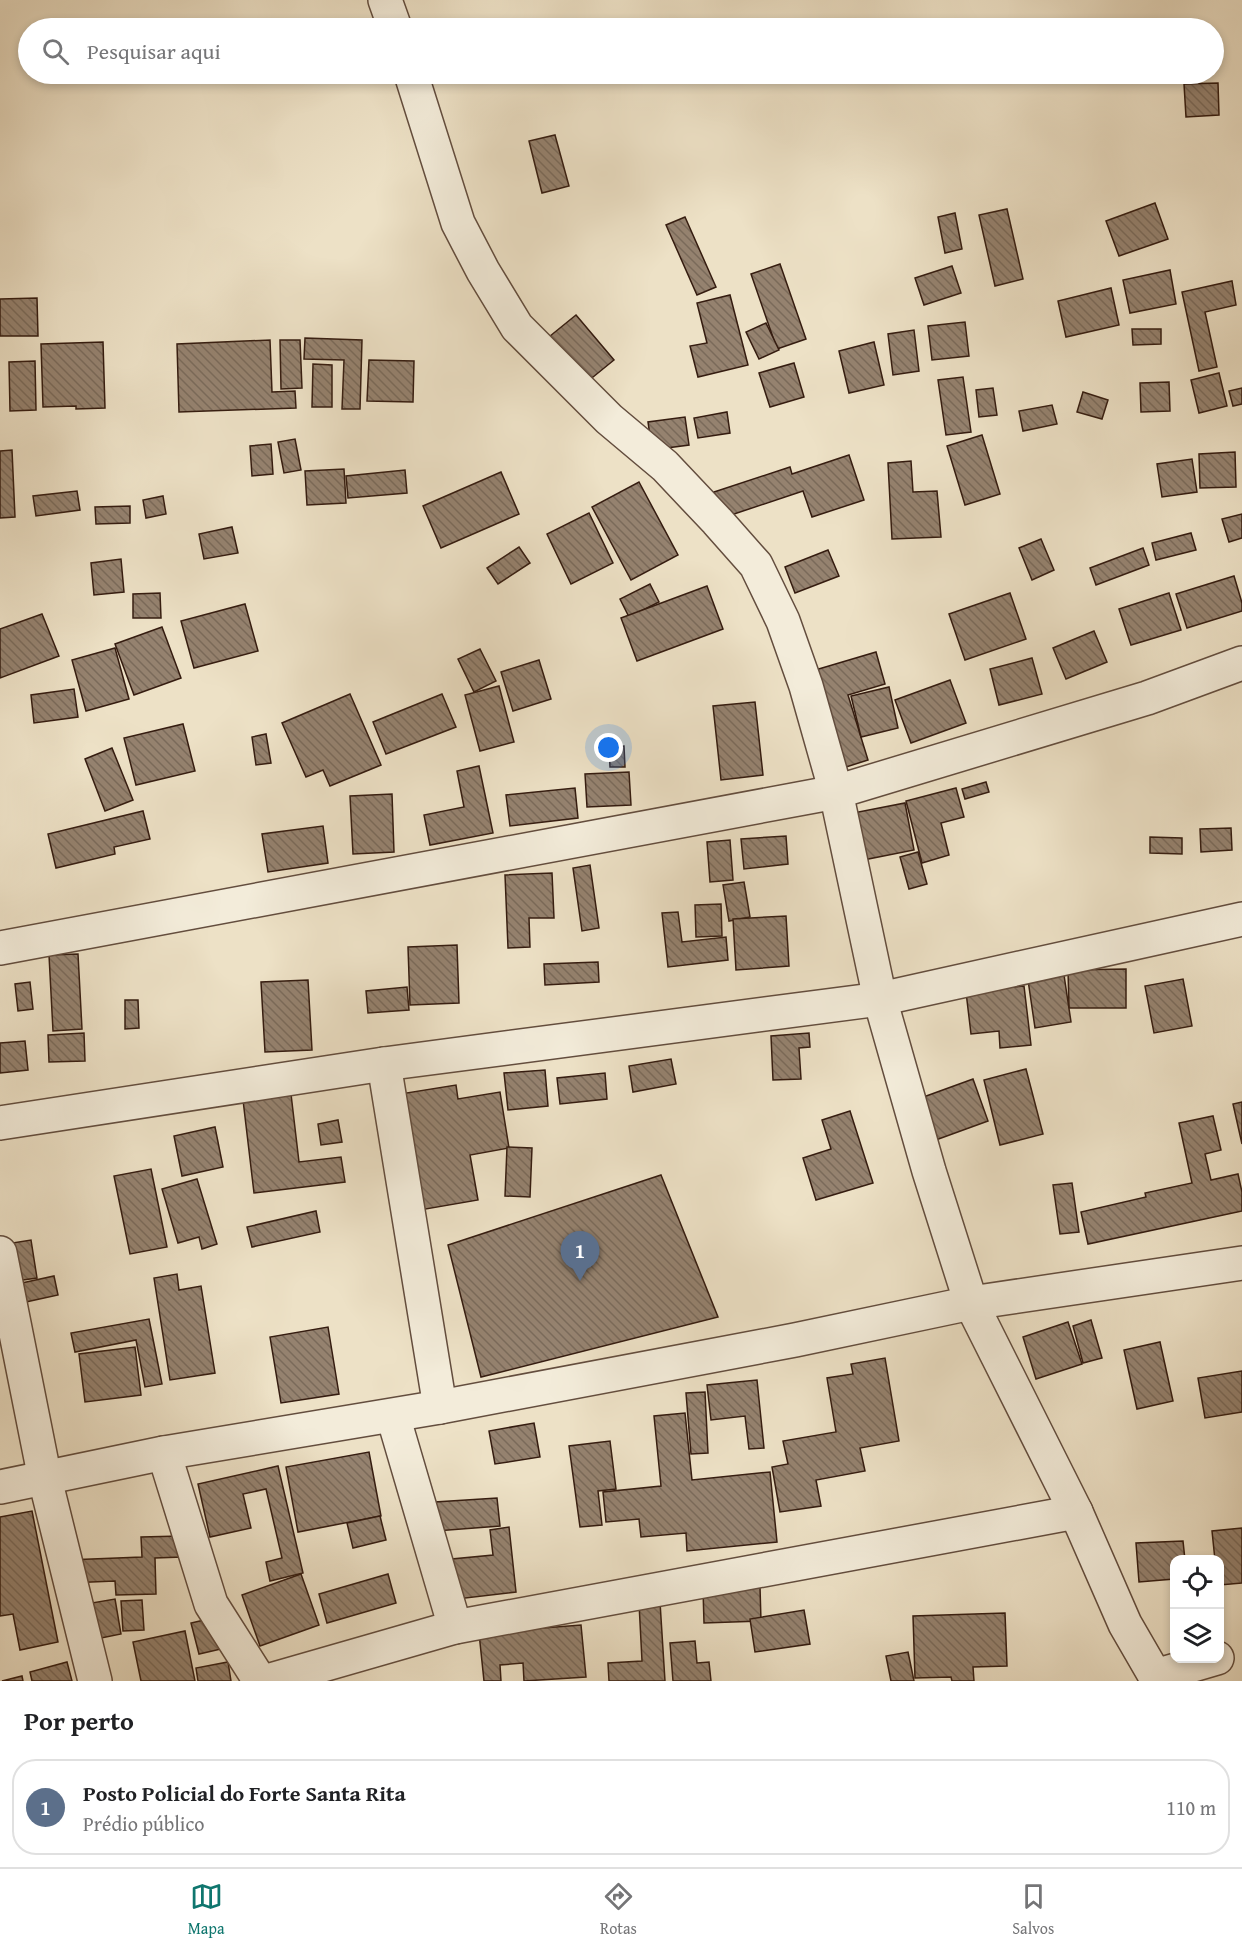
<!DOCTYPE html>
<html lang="pt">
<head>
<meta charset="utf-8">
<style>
	:root { --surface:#fff; --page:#f6f6f6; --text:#202124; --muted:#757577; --line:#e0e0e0; --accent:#0f766e }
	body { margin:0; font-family:"Gentium Book Plus",serif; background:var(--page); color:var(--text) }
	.controls { position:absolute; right:18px; bottom:18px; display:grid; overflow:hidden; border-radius:12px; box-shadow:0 3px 9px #0003 }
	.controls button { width:54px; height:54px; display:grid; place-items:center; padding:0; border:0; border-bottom:2px solid var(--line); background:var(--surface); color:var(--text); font:30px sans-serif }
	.you { position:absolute; left:609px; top:748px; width:21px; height:21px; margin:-15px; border:4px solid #fff; border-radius:50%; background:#1a73e8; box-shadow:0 0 0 9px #1a73e833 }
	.badge { display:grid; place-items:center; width:39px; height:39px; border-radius:50%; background:var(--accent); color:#fff; font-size:20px; font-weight:700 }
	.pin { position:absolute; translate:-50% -50px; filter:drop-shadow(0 2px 3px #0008) }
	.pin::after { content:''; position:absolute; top:32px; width:21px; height:18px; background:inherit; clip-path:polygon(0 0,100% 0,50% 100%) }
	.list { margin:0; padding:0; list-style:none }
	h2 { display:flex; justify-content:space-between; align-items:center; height:78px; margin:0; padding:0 24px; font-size:26px }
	h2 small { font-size:20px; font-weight:400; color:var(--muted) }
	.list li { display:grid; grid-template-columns:39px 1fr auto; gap:18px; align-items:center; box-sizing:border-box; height:96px; margin:0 12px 12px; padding:0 12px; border:2px solid var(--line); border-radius:24px }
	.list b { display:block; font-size:22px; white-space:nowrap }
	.list p { margin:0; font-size:20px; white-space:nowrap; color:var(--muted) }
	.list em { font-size:20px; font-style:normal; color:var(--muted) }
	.icon { flex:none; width:33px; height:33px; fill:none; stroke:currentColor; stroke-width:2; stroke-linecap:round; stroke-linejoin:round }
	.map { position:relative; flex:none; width:1242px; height:1681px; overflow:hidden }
	.search { position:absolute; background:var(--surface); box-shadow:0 3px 9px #0003; left:18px; right:18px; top:18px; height:66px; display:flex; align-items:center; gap:15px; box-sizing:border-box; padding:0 21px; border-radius:33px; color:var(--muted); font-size:22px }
	.sheet { height:186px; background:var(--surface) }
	nav { display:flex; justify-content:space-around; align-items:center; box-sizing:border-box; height:84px; border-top:2px solid var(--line); background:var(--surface); font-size:16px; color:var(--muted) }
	nav a { display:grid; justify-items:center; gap:3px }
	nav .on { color:var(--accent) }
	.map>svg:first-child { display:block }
	.building { fill:url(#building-back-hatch); stroke:#351c10; stroke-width:1.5 }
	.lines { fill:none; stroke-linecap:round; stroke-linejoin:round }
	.minor-casing { stroke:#634d3e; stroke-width:36 }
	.minor { stroke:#f3ecda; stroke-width:33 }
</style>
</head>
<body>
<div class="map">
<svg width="1242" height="1681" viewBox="0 0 1242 1681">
	<defs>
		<pattern id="building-back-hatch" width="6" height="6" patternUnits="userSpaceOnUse" patternTransform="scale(1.5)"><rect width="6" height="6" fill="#95826f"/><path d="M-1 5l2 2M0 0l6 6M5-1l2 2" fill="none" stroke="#7a6a5a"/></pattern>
	</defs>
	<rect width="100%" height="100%" fill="#ede1c6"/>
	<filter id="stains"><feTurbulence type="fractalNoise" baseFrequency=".00333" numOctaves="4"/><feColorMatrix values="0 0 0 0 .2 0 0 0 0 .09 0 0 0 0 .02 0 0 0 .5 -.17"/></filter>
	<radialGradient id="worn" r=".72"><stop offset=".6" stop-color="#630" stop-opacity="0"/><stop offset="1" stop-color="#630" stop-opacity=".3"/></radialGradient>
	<!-- building -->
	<g class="building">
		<polygon points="1167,74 1207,74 1207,76 1168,81"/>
		<polygon points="1218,83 1219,115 1186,117 1184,84"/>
		<polygon points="555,135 569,186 542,193 529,141"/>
		<polygon points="1155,203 1168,239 1119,256 1106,221"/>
		<polygon points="1007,209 1023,279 995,286 979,215"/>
		<polygon points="955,213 962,249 945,253 938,217"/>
		<polygon points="685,217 716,287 697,295 666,225"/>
		<polygon points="780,264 806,339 777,349 751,274"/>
		<polygon points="952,266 961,293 924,305 915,278"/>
		<polygon points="1170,270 1176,304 1130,313 1123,280"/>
		<polygon points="1232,281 1236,305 1205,312 1217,367 1199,371 1182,292"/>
		<polygon points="1111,288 1119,325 1066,337 1058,301"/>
		<polygon points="730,295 748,365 698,377 690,346 707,343 697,303"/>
		<polygon points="37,298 38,336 0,336 0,299"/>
		<polygon points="576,315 614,360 577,390 539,345"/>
		<polygon points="965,322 969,356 932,360 928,326"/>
		<polygon points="766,323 779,350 759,359 746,332"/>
		<polygon points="1132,329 1161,329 1161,344 1133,345"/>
		<polygon points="914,330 919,371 893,375 888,334"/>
		<polygon points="305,338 362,340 360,409 342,409 344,360 304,359"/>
		<polygon points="270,340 272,392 295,391 296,408 179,412 177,344"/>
		<polygon points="280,340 300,340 302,388 281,389"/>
		<polygon points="103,342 105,408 76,409 76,406 43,407 41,344"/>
		<polygon points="874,342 884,385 849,393 839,351"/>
		<polygon points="369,360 414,361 413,402 367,401"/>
		<polygon points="35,361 36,410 10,411 9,362"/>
		<polygon points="794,363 804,397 770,407 759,373"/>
		<polygon points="313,364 332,365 332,407 312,407"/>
		<polygon points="1219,373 1227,406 1199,413 1191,380"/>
		<polygon points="963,377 971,432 946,435 938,380"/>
		<polygon points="1169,382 1170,411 1141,412 1140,383"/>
		<polygon points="993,388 997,415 979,417 976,390"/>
		<polygon points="1242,388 1242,404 1233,406 1229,391"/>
		<polygon points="1083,392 1108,400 1102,419 1077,412"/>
		<polygon points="1052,405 1057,424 1023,431 1019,411"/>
		<polygon points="727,412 730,433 698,438 694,418"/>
		<polygon points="685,417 689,445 652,450 648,422"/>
		<polygon points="982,435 1000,494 965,505 947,446"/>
		<polygon points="295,439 301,470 284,473 278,442"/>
		<polygon points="271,444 273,474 252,476 250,446"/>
		<polygon points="12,450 15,517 0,518 0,451"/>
		<polygon points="1235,452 1236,487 1200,488 1199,454"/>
		<polygon points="849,455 864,500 812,517 803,491 722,518 714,492 790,467 792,474"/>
		<polygon points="1192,459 1197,492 1162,497 1157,464"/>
		<polygon points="911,461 913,492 937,491 941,537 892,539 888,463"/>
		<polygon points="344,469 346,503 307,505 305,471"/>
		<polygon points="405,470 407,493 348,498 346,476"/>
		<polygon points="501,472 519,514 441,548 423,506"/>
		<polygon points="639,482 678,555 631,580 592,507"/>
		<polygon points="77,491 80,510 36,516 33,496"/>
		<polygon points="163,496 166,514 146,518 143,500"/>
		<polygon points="130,506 130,523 96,524 95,507"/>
		<polygon points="589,513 613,563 571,584 547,534"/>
		<polygon points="1242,514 1242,538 1229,542 1222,519"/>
		<polygon points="232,527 238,553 204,559 199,534"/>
		<polygon points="1191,533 1196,550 1156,560 1152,543"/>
		<polygon points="1041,539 1054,570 1032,580 1019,548"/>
		<polygon points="519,547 530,563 498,584 487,568"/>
		<polygon points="1143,548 1149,565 1096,585 1090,568"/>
		<polygon points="828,550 839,576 795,593 785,567"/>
		<polygon points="121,559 124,592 94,595 91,563"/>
		<polygon points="1234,576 1242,603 1242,611 1187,628 1176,594"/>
		<polygon points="650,584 659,602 629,617 620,599"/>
		<polygon points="707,586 723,629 637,661 621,618"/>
		<polygon points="160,593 161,618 133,618 133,594"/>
		<polygon points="1010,593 1026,639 965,660 949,614"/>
		<polygon points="1169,593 1181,630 1131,645 1119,609"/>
		<polygon points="245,604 258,651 194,668 181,621"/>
		<polygon points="42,614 59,656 0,678 0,629"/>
		<polygon points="162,627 181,678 134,695 115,644"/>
		<polygon points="1094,631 1107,662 1066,679 1053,648"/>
		<polygon points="115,648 129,699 86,711 72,660"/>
		<polygon points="480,649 496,681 474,692 458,659"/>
		<polygon points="876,652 885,684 848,695 868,760 824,774 795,676"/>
		<polygon points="1032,658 1042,694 999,705 990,669"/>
		<polygon points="539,660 551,699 513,711 501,672"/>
		<polygon points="950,680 966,723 911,743 895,700"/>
		<polygon points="499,686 514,742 480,751 465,695"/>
		<polygon points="889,687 898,728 861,737 851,696"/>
		<polygon points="74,689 78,717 34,723 31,695"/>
		<polygon points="350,694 381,765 330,786 323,770 306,777 282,723"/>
		<polygon points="442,694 456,727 386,754 373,722"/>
		<polygon points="755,702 763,775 721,780 713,706"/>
		<polygon points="183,724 195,771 136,785 124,738"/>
		<polygon points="266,734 271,763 256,765 252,737"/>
		<polygon points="624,746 625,767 610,767 609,747"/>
		<polygon points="112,748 133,800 105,811 85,759"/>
		<polygon points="479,766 493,833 430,845 424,815 464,807 457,771"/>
		<polygon points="629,772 631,805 587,807 585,774"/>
		<polygon points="986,782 989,792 965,799 962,789"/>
		<polygon points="575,788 578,818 510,826 506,795"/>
		<polygon points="956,788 964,817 941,823 949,855 922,863 906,801"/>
		<polygon points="392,794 394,852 353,854 350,796"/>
		<polygon points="905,803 914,850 858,861 848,814"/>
		<polygon points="143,811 150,839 114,847 115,854 56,868 48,834"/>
		<polygon points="323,826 328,863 268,872 262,834"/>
		<polygon points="1231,828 1232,850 1201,852 1200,829"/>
		<polygon points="786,836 788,864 744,869 741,839"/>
		<polygon points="1150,837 1182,838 1182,854 1150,853"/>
		<polygon points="730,840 733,880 710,882 707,842"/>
		<polygon points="918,852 927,884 909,889 900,857"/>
		<polygon points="590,865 599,928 582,931 573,868"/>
		<polygon points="552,873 554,918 529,918 530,947 508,948 505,875"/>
		<polygon points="744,882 750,917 729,921 723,885"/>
		<polygon points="721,904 722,936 696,937 695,905"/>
		<polygon points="678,912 682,942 726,937 728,960 668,967 662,913"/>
		<polygon points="786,916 789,966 736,970 733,919"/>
		<polygon points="457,945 459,1003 410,1005 408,947"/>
		<polygon points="78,954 82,1029 53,1031 49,955"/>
		<polygon points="598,962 599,982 545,985 544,964"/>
		<polygon points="1126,969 1126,1008 1069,1008 1068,970"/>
		<polygon points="1064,975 1071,1022 1035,1028 1028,980"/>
		<polygon points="1183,979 1192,1026 1154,1033 1145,986"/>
		<polygon points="308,980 312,1050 265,1052 261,982"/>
		<polygon points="30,982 33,1009 18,1011 15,984"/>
		<polygon points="1024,986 1031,1045 1000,1048 999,1031 971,1034 966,992"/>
		<polygon points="407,987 409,1010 368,1013 366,991"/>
		<polygon points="125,1000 138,1000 139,1028 125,1029"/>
		<polygon points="84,1033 85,1061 49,1062 48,1035"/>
		<polygon points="809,1033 810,1047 799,1048 801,1079 773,1080 771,1036"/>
		<polygon points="25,1041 28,1070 0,1073 0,1043"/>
		<polygon points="671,1059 676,1084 633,1092 629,1066"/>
		<polygon points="1026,1069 1043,1134 1000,1145 984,1080"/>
		<polygon points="545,1070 548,1106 508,1110 504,1073"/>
		<polygon points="605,1073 607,1099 560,1104 557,1078"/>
		<polygon points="973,1079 988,1121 933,1141 918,1099"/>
		<polygon points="456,1085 458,1099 500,1092 509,1148 470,1155 478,1200 420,1210 400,1094"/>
		<polygon points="291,1094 299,1162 341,1157 345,1182 254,1193 243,1100"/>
		<polygon points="1242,1102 1242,1144 1233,1104"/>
		<polygon points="850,1111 873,1183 816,1200 803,1158 831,1149 822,1120"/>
		<polygon points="1213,1116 1221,1150 1205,1154 1211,1180 1238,1174 1242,1192 1242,1211 1088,1244 1081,1212 1146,1197 1145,1193 1192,1183 1179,1123"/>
		<polygon points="338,1120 342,1142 321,1145 318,1124"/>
		<polygon points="215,1127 223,1167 182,1176 174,1136"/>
		<polygon points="507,1147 532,1148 530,1197 505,1196"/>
		<polygon points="151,1169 167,1247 130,1254 114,1176"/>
		<polygon points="661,1175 718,1317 481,1377 448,1245"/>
		<polygon points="197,1179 217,1244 202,1249 199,1237 178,1243 162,1189"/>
		<polygon points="1072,1183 1079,1232 1060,1234 1053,1185"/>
		<polygon points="316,1211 320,1232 252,1247 247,1227"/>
		<polygon points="31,1240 37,1278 1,1283 0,1245"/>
		<polygon points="177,1274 179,1290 201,1286 215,1373 170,1380 154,1278"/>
		<polygon points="54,1276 58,1295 12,1305 8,1286"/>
		<polygon points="149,1319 162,1384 145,1387 136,1340 75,1352 71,1333"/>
		<polygon points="1091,1320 1102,1358 1083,1363 1073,1326"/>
		<polygon points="1068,1322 1082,1364 1036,1379 1023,1337"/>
		<polygon points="328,1327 339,1394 281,1403 270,1337"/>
		<polygon points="1160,1342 1173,1401 1137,1409 1124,1350"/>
		<polygon points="135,1347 141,1395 85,1402 79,1354"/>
		<polygon points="885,1358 899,1441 860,1448 865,1471 816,1480 821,1506 780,1512 772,1467 788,1464 783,1441 836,1432 827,1378 853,1374 851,1364"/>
		<polygon points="1242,1371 1242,1412 1205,1418 1198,1378"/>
		<polygon points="757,1380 764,1448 749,1449 745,1416 711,1420 707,1385"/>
		<polygon points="705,1392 708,1453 691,1454 686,1393"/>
		<polygon points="685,1413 692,1480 770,1472 777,1542 687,1551 686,1533 641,1537 639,1519 606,1522 603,1492 661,1486 654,1416"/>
		<polygon points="534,1423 540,1457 495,1464 489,1431"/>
		<polygon points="610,1441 616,1489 598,1491 602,1525 580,1527 569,1446"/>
		<polygon points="369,1452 381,1516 298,1532 286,1467"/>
		<polygon points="278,1466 303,1573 270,1581 266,1562 282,1558 266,1489 243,1494 251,1528 210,1537 198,1484"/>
		<polygon points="497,1498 500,1526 436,1531 435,1502"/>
		<polygon points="32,1511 58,1642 20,1650 13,1614 0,1616 0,1517"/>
		<polygon points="380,1516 386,1540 353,1548 347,1523"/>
		<polygon points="509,1527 516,1592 457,1599 452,1559 493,1555 490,1530"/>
		<polygon points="1242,1528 1242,1583 1220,1585 1220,1560 1215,1560 1212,1531"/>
		<polygon points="181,1536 182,1557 155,1558 156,1594 116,1595 115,1581 68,1583 67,1560 142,1557 141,1537"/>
		<polygon points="1183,1541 1185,1560 1174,1560 1174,1579 1139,1582 1136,1543"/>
		<polygon points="301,1574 319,1625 260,1646 242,1595"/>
		<polygon points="388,1574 396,1603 327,1623 319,1594"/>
		<polygon points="760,1587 761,1621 704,1623 703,1589"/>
		<polygon points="115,1599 121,1634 81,1642 74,1606"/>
		<polygon points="142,1600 144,1630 123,1631 121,1601"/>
		<polygon points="660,1602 665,1681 609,1681 608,1663 642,1661 639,1603"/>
		<polygon points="804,1610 810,1644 755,1652 750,1619"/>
		<polygon points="1005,1613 1007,1666 973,1667 974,1681 952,1681 951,1677 915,1678 913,1616"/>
		<polygon points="213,1618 221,1649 199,1654 191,1623"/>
		<polygon points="581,1625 586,1677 524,1681 523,1663 500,1665 501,1681 484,1681 479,1633"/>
		<polygon points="185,1631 195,1681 141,1681 133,1642"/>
		<polygon points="695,1641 697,1663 709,1662 711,1681 673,1681 670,1643"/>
		<polygon points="908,1652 914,1681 891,1681 886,1656"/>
		<polygon points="67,1662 72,1681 32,1681 30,1672"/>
		<polygon points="228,1662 231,1681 198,1681 196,1668"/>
		<polygon points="22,1676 23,1681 2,1681"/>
	</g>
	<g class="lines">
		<defs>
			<g id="minor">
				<polyline points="385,0 395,28"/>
				<polyline points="411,74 458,223 483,271 517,327 609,419 665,466 717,521 756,565 783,621 806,686 836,792 880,999 929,1171 971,1303 1076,1512 1125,1624 1158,1681"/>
				<polyline points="0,948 836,792 1147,698 1242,663"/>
				<polyline points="384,1064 440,1407"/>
				<polyline points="0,1123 384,1064 880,999 1242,919"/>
				<polyline points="0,1253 45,1479 95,1681"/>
				<polyline points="393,1416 455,1627"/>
				<polyline points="164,1453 211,1604 260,1681"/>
				<polyline points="0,1487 164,1453 440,1407 795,1340 971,1303 1242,1263"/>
				<polyline points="1155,1676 1217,1658"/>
				<polyline points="267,1681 455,1627 1076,1512"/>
			</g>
		</defs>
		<!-- minor casing -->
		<use href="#minor" class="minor-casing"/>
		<!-- minor -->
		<use href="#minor" class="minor"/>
	</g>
	<rect width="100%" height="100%" filter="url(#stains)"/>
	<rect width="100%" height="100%" fill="url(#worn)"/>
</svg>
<div class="controls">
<button><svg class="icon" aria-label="locate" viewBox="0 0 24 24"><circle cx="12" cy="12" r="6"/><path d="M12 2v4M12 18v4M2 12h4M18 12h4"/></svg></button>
<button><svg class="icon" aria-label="layers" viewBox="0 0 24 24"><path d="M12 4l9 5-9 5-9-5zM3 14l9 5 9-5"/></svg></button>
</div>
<div class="you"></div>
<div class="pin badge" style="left:580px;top:1281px;background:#5c6f8a">1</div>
<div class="search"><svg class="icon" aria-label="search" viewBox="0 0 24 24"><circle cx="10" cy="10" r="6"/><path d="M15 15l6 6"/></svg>Pesquisar aqui</div>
</div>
<section class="sheet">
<h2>Por perto<small></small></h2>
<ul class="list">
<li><span class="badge" style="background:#5c6f8a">1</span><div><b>Posto Policial do Forte Santa Rita</b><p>Prédio público</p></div><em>110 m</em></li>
</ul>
</section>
<nav>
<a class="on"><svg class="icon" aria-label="map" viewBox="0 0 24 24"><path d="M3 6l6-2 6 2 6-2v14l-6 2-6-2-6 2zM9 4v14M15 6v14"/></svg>Mapa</a>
<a><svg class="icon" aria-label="directions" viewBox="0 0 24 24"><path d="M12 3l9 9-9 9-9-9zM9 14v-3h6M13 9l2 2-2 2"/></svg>Rotas</a>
<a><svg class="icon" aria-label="saved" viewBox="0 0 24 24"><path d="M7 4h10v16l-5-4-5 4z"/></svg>Salvos</a>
</nav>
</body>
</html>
